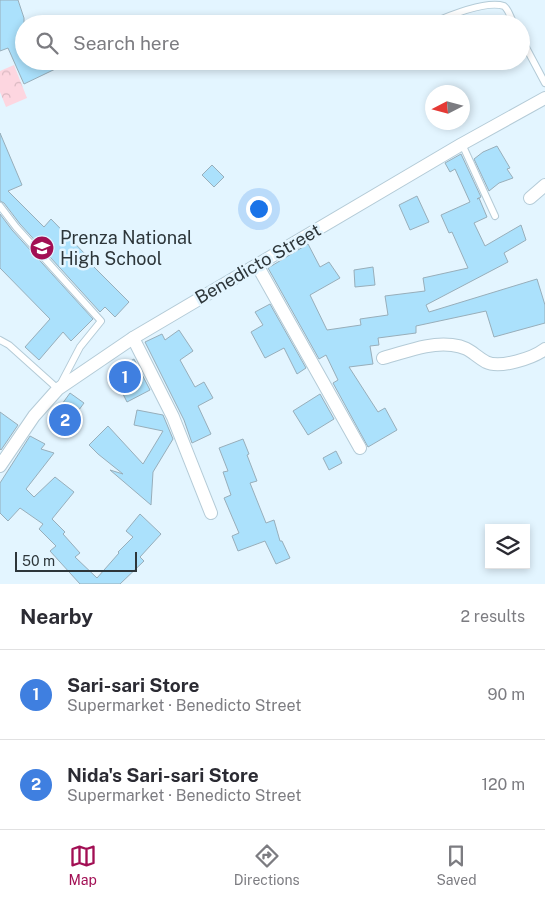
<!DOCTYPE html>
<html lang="en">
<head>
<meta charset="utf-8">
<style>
	:root { --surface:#fff; --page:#f2f2f3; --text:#2b2b33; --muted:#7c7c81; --line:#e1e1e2; --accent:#a20f54 }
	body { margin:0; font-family:"Public Sans",sans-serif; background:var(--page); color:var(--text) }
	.controls { position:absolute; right:15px; bottom:15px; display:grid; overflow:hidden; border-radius:0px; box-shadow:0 2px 8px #0003 }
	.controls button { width:45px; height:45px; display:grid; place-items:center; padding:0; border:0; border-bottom:1px solid var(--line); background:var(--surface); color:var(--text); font:25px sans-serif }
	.compass { position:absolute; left:425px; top:85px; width:45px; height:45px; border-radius:50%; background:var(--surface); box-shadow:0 2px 8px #0003; rotate:264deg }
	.scale { position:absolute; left:15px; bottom:12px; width:122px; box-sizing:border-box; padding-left:5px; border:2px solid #2d363a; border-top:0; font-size:14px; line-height:18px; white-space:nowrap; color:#2d363a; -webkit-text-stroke:4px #e3f5ff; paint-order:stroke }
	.you { position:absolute; left:258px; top:208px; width:18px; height:18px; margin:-12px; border:4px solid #fff; border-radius:50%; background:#1a73e8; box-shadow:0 0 0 8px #1a73e833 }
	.badge { display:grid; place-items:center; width:32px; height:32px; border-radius:50%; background:var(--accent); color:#fff; font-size:16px; font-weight:700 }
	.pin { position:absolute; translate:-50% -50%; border:2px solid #fff; box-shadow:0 1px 5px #0006 }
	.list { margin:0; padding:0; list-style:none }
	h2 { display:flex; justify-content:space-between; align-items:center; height:65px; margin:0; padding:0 20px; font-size:21px }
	h2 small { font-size:16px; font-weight:400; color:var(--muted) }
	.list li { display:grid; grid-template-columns:32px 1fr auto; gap:15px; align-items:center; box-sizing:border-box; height:90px; padding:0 20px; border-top:1px solid var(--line) }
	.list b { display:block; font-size:19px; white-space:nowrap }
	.list p { margin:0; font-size:16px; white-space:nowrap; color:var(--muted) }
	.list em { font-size:16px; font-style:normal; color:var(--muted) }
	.icon { flex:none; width:28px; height:28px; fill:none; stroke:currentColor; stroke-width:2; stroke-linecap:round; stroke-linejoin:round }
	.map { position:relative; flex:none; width:545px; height:584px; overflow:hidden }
	.search { position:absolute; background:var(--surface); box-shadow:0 2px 8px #0003; left:15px; right:15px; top:15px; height:55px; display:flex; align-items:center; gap:12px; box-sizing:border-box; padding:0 18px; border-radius:28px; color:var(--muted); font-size:19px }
	.sheet { height:245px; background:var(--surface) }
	nav { display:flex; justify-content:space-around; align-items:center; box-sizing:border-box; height:70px; border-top:1px solid var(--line); background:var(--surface); font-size:14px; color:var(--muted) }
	nav a { display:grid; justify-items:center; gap:2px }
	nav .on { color:var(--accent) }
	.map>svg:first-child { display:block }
	.park { fill:url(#park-crowns) }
	.building { fill:#abe1fc; stroke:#98aeba }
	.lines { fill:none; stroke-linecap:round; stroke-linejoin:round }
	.lane-casing { stroke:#b4cbd7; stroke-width:8 }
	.street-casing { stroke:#b4cbd7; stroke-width:14 }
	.lane { stroke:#fff; stroke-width:6 }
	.street { stroke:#fff; stroke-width:12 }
	.labels { text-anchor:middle; stroke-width:5; stroke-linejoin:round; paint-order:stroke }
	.poi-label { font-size:18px; fill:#2d363a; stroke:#e3f5ff; text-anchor:start }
	.street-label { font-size:18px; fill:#2d363a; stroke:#e3f5ff }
</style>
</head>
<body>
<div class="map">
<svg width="545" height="584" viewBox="0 0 545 584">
	<defs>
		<pattern id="park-crowns" width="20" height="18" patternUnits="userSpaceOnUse" patternTransform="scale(1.25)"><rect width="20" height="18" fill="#fdd6e0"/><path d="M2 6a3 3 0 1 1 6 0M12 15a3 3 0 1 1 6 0" fill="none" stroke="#d9b8c1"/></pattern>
	</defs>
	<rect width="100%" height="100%" fill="#e3f5ff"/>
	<!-- park -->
	<polygon class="park" points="14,65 27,98 6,107 0,92 0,71"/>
	<!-- building -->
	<g class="building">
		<polygon points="0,0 18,0 24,18 24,61 72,61 24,84 8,48 0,51"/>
		<polygon points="0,133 22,185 8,191 44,227 51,219 89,258 87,260 129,302 115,317 105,307 100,312 20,224 4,203 0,201"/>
		<polygon points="497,146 510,168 507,169 513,178 499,183 489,191 474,159 483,152"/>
		<polygon points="461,154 481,197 477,199 479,198 487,217 474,223 485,246 521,225 526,240 504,253 508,262 426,305 429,312 537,279 545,305 545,323 494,337 486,311 416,326 416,333 378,338 379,345 370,346 373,364 349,367 378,412 385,408 397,430 368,447 333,383 338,380 326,355 319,359 268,268 308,244 320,267 329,262 340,278 310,295 327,330 361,325 360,319 388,315 385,296 425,291 423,278 468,268 452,232 449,233 441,215 470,202 455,169 450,172 445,163"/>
		<polygon points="212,165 224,177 214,187 202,175"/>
		<polygon points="417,196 429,222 410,230 399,205"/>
		<polygon points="0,214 12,230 93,319 71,341 63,332 39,360 25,347 50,319 0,268"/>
		<polygon points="373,267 375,285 355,287 354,270"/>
		<polygon points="270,304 306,368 297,374 284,348 265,358 251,332 263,325 255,312"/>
		<polygon points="179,330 193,351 180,360 195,387 204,382 213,398 198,406 211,434 192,443 184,420 145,342 162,334 165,340"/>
		<polygon points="134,359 150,390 127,402 122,392 120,393 109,373"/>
		<polygon points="70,393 84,403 73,418 76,420 72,434 52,418"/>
		<polygon points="320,394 334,419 308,435 293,411"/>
		<polygon points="137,410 163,415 173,439 153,472 151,505 110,470 123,474 98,454 89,445 108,426 143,464 163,431 134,425"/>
		<polygon points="0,412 18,425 1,450 0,449"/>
		<polygon points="30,436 45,444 41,449 54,453 26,489 34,497 55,477 74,492 52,519 65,532 63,534 80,553 75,557 97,578 119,553 118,552 133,537 126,531 140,514 161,534 140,557 144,561 120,584 80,584 50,551 56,546 39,529 43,524 20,508 8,521 0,513 0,483"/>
		<polygon points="243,439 249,454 247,455 257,481 250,483 266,523 274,520 280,541 282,541 290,558 276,564 265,541 238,551 232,536 239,533 224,498 231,495 223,472 228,471 219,448"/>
		<polygon points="336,451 342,463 329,470 323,458"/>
	</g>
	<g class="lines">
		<defs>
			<g id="lane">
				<path d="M430,24C448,16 486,0 504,6C509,10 511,19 514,24"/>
				<polyline points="521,38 545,83"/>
				<polyline points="462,144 495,216"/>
				<polyline points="0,206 16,227 101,321 80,347 58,389 9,345 0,340"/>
			</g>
			<g id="street">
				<polyline points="530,198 545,185"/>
				<polyline points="257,265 360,448"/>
				<polyline points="133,338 173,417 211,513"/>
				<path d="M383,358C406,352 429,342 452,345C470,347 472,354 486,362C500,369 533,358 545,349"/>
				<polyline points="0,466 34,416 58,389 133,338 462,144 545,98"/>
			</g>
		</defs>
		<!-- lane casing -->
		<use href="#lane" class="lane-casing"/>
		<!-- street casing -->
		<use href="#street" class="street-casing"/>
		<!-- lane -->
		<use href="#lane" class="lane"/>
		<!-- street -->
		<use href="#street" class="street"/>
	</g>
	<!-- icons -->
	<defs>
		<symbol id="school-disc" viewBox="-11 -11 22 22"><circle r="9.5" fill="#a20f54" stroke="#e3f5ff"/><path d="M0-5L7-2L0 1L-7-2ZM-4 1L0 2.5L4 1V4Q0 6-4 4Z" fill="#fff"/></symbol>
	</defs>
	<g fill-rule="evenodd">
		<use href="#school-disc" x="28" y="234" width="28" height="28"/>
	</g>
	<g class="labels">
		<!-- poi labels -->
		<g class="poi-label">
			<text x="60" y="244">Prenza National<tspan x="60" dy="21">High School</tspan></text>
		</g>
		<!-- street labels -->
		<g class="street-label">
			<text transform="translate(258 264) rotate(-30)" y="6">Benedicto Street</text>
		</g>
	</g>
</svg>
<div class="controls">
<button><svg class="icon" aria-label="layers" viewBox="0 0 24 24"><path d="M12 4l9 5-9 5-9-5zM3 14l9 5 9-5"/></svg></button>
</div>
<svg class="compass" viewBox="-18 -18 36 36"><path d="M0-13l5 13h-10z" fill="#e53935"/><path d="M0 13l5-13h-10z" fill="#7c7c81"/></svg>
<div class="scale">50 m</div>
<div class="you"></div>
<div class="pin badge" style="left:125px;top:377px;background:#3f7fe0">1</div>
<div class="pin badge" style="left:65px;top:420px;background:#3f7fe0">2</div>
<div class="search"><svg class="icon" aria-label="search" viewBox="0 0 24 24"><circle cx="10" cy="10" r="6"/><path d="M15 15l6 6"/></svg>Search here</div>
</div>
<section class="sheet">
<h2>Nearby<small>2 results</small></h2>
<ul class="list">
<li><span class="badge" style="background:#3f7fe0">1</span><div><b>Sari-sari Store</b><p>Supermarket · Benedicto Street</p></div><em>90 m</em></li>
<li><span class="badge" style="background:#3f7fe0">2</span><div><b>Nida's Sari-sari Store</b><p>Supermarket · Benedicto Street</p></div><em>120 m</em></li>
</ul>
</section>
<nav>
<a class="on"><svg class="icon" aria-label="map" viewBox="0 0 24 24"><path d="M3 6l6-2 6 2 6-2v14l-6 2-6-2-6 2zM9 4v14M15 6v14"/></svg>Map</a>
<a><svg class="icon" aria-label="directions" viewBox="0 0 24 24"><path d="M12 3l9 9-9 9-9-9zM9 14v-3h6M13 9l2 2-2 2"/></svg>Directions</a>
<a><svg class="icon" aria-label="saved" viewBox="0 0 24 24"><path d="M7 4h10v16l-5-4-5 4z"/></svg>Saved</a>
</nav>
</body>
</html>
